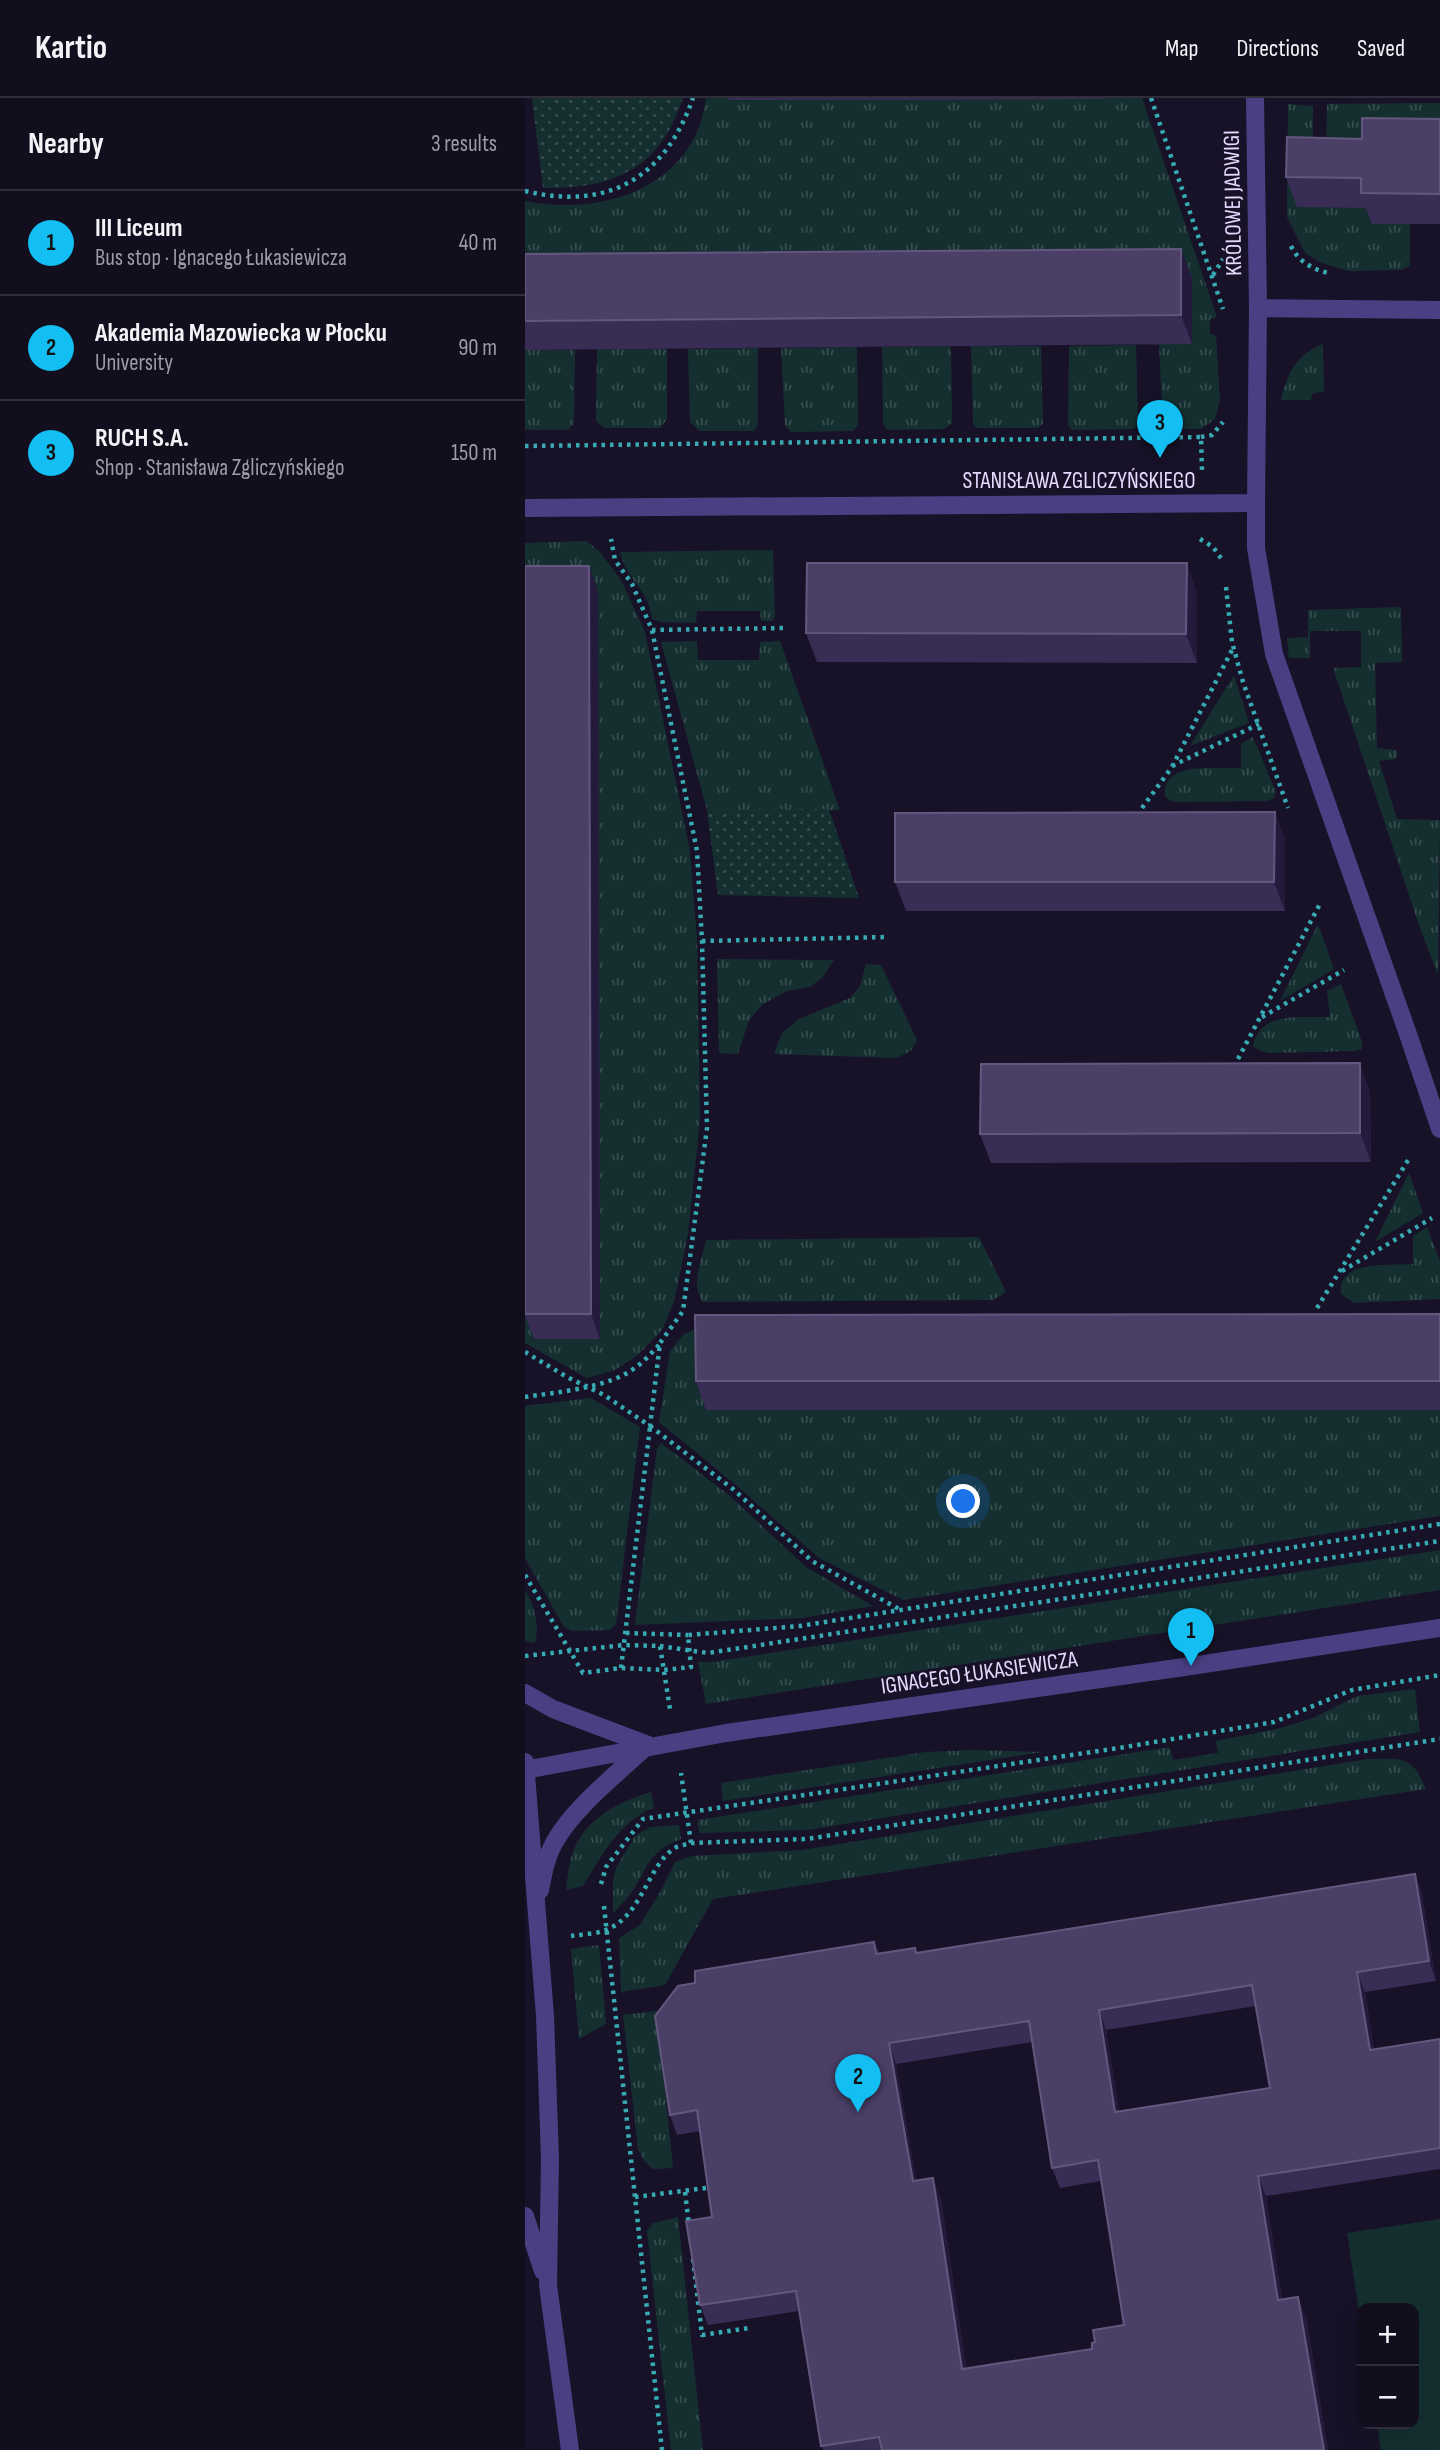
<!DOCTYPE html>
<html lang="en">
<head>
<meta charset="utf-8">
<style>
	:root { --surface:#120e1e; --page:#1b1727; --text:#f1f3f6; --muted:#9c9ca4; --line:#312e3c; --accent:#12bef2 }
	body { margin:0; font-family:"Sofia Sans Condensed",sans-serif; background:var(--page); color:var(--text) }
	.controls { position:absolute; right:21px; bottom:21px; display:grid; overflow:hidden; border-radius:14px; box-shadow:0 7px 28px #0002 }
	.controls button { width:63px; height:63px; display:grid; place-items:center; padding:0; border:0; border-bottom:2px solid var(--line); background:var(--surface); color:var(--text); font:35px sans-serif }
	.you { position:absolute; left:439px; top:1404px; width:24px; height:24px; margin:-18px; border:5px solid #fff; border-radius:50%; background:#1a73e8; box-shadow:0 0 0 10px #1a73e833 }
	.badge { display:grid; place-items:center; width:46px; height:46px; border-radius:50%; background:var(--accent); color:#111; font-size:23px; font-weight:700 }
	.pin { position:absolute; translate:-50% -58px; filter:drop-shadow(0 2px 4px #0008) }
	.pin::after { content:''; position:absolute; top:37px; width:24px; height:21px; background:inherit; clip-path:polygon(0 0,100% 0,50% 100%) }
	.list { margin:0; padding:0; list-style:none }
	h2 { display:flex; justify-content:space-between; align-items:center; height:91px; margin:0; padding:0 28px; font-size:30px }
	h2 small { font-size:23px; font-weight:400; color:var(--muted) }
	.list li { display:grid; grid-template-columns:46px 1fr auto; gap:21px; align-items:center; box-sizing:border-box; height:105px; padding:0 28px; border-top:2px solid var(--line) }
	.list b { display:block; font-size:26px; white-space:nowrap }
	.list p { margin:0; font-size:23px; white-space:nowrap; color:var(--muted) }
	.list em { font-size:23px; font-style:normal; color:var(--muted) }
	.map { position:relative; flex:none; width:915px; height:2352px; overflow:hidden }
	header { display:flex; align-items:center; gap:42px; box-sizing:border-box; height:98px; padding:0 35px; background:var(--surface); border-bottom:2px solid var(--line) }
	header strong { font-size:33px }
	nav { display:flex; gap:38px; margin-inline-start:auto; font-size:24px }
	main { display:flex }
	aside { flex:1; background:var(--surface) }
	.map>svg:first-child { display:block }
	.grass { fill:url(#grass-tufts) }
	.park { fill:url(#park-dots) }
	.pitch { fill:#152f31 }
	.lines { fill:none; stroke-linecap:round; stroke-linejoin:round }
	.path { stroke:#37abb4; stroke-width:4.5; stroke-dasharray:3.5 5; stroke-linecap:butt }
	.minor { stroke:#4b3f84; stroke-width:18 }
	.wall { fill:#392c55; fill-rule:evenodd }
	.shaded-wall { fill:#241a3b }
	.building { fill:#4b3f67; stroke:#63577e; stroke-width:2; fill-rule:evenodd }
	.labels { text-anchor:middle; stroke-width:5; stroke-linejoin:round; paint-order:stroke }
	.street-label { font-size:23px; fill:#e3dafd; stroke:#181228 }
</style>
</head>
<body>
<header>
<strong>Kartio</strong>
<nav><a>Map</a><a>Directions</a><a>Saved</a></nav>
</header>
<main>
<aside>
<h2>Nearby<small>3 results</small></h2>
<ul class="list">
<li><span class="badge">1</span><div><b>III Liceum</b><p>Bus stop · Ignacego Łukasiewicza</p></div><em>40 m</em></li>
<li><span class="badge">2</span><div><b>Akademia Mazowiecka w Płocku</b><p>University</p></div><em>90 m</em></li>
<li><span class="badge">3</span><div><b>RUCH S.A.</b><p>Shop · Stanisława Zgliczyńskiego</p></div><em>150 m</em></li>
</ul>
</aside>
<div class="map">
<svg width="915" height="2352" viewBox="0 0 915 2352">
	<defs>
		<pattern id="grass-tufts" width="24" height="20" patternUnits="userSpaceOnUse" patternTransform="scale(1.75)"><rect width="24" height="20" fill="#152f31"/><path d="M3 7l-1-3M5 7V3M7 7l1-3M15 17l-1-3M17 17v-4M19 17l1-3" fill="none" stroke="#374d50"/></pattern>
		<pattern id="park-dots" width="8" height="8" patternUnits="userSpaceOnUse" patternTransform="scale(1.75)"><rect width="8" height="8" fill="#152f31"/><path d="M2 2h.1M6 6h.1" fill="none" stroke="#374d50" stroke-width="1.8" stroke-linecap="round"/></pattern>
	</defs>
	<rect width="100%" height="100%" fill="#181228"/>
	<!-- grass -->
	<g class="grass">
		<path d="M181,0H204L205,2L617,0L692,219L685,221V235L691,238L695,302L690,321L676,331H643L638,329L634,247L0,185V103C78,119 170,89 181,0Z"/>
		<polygon points="915,5 915,51 847,125 885,126 885,168 876,172 823,173 797,165 780,155 762,119 763,6 788,8 788,70 801,70 802,6"/>
		<path d="M798,246L799,293L787,296L786,302H756C762,275 772,256 798,246Z"/>
		<polygon points="611,247 613,326 609,331 547,332 543,327 544,248"/>
		<polygon points="426,248 427,325 419,331 362,332 358,326 357,249"/>
		<polygon points="446,248 516,248 518,325 513,330 451,330 448,325"/>
		<polygon points="332,249 333,327 328,333 266,334 260,327 256,250"/>
		<polygon points="233,250 233,327 229,333 175,333 165,324 163,251"/>
		<polygon points="72,251 142,251 142,321 135,330 79,330 71,323"/>
		<polygon points="0,252 50,252 49,325 43,332 0,332"/>
		<polygon points="61,443 74,453 96,482 120,534 165,753 172,841 175,1021 163,1136 149,1204 137,1232 113,1257 90,1272 62,1280 0,1245 0,445"/>
		<path d="M248,452L250,519L247,523H236L235,513H172L171,525L136,524L127,521C125,494 100,479 95,454Z"/>
		<polygon points="876,509 877,564 850,565 852,650 871,652 873,657 870,661 854,663 872,721 915,722 913,877 895,830 808,570 836,569 836,533 785,533 785,560 764,560 762,540 783,539 783,512"/>
		<polygon points="172,543 173,562 234,562 235,544 255,543 315,712 182,712 136,544"/>
		<polygon points="709,577 724,625 665,648"/>
		<path d="M728,639L751,694L748,701L741,703L654,704L646,703L640,698C636,662 694,671 716,670V646Z"/>
		<polygon points="793,826 809,871 755,903"/>
		<polygon points="192,861 309,862 298,879 285,889 262,893 238,906 224,922 213,956 194,955"/>
		<polygon points="341,866 356,867 392,942 386,953 371,960 249,956 257,935 274,921 325,900 335,888"/>
		<path d="M816,886L837,944V951L829,953L743,955L734,952L728,948C736,912 776,920 805,919L802,893Z"/>
		<polygon points="884,1075 898,1115 850,1144"/>
		<path d="M902,1129L915,1163V1201L829,1205L816,1196C811,1161 866,1168 888,1166V1138Z"/>
		<path d="M454,1139L481,1194L468,1202L178,1204C165,1189 177,1160 181,1142Z"/>
		<polygon points="181,1225 915,1312 915,1418 378,1502 294,1460 211,1387 134,1324 145,1253 158,1237"/>
		<polygon points="66,1300 115,1329 91,1526 85,1532 47,1533 39,1529 0,1460 0,1308"/>
		<polygon points="136,1345 205,1398 281,1469 348,1508 277,1520 110,1527 132,1351"/>
		<polygon points="915,1452 915,1492 181,1606 173,1564 187,1564"/>
		<path d="M0,1491C9,1508 15,1526 10,1545L0,1543Z"/>
		<polygon points="890,1591 895,1634 282,1732 174,1735 173,1722 645,1649 648,1662 693,1655 691,1643 752,1631 788,1620 832,1598"/>
		<polygon points="449,1652 517,1654 198,1703 196,1685 401,1654"/>
		<path d="M843,1661C877,1661 887,1657 901,1691L188,1801L140,1887L96,1894L94,1840L115,1827L137,1791L150,1764L167,1758L277,1752Z"/>
		<path d="M126,1694L129,1710C95,1722 76,1759 58,1788L41,1792C43,1776 44,1758 53,1743C68,1717 98,1702 126,1694Z"/>
		<path d="M154,1727L156,1741C119,1756 125,1769 104,1798C99,1804 94,1809 88,1815V1782L91,1770L110,1738L125,1729Z"/>
		<polygon points="74,1847 81,1926 54,1941 46,1851"/>
		<polygon points="132,1913 148,2070 128,2071 120,2064 113,2051 98,1917"/>
		<polygon points="153,2119 178,2352 146,2352 122,2133 128,2125"/>
	</g>
	<!-- park -->
	<g class="park">
		<path d="M7,0H158C135,71 89,91 18,90Z"/>
		<polygon points="304,711 334,800 193,797 182,712"/>
	</g>
	<!-- pitch -->
	<polygon class="pitch" points="915,2121 915,2352 856,2352 852,2326 889,2326 889,2210 836,2210 836,2226 822,2135"/>
	<g class="lines">
		<!-- path -->
		<g class="path">
			<polyline points="626,0 698,211"/>
			<path d="M0,93C83,113 140,80 168,0"/>
			<path d="M766,148C773,163 787,171 803,175"/>
			<polyline points="688,177 698,161"/>
			<polyline points="676,339 687,337 698,324"/>
			<polyline points="0,348 676,339 677,373"/>
			<polyline points="675,441 688,449 698,463"/>
			<polyline points="701,489 707,544 718,584 763,710"/>
			<polyline points="127,532 258,530"/>
			<polyline points="647,668 734,626"/>
			<polyline points="617,710 647,669 708,550"/>
			<polyline points="177,843 364,839"/>
			<polyline points="737,919 819,872"/>
			<polyline points="713,961 796,804"/>
			<polyline points="817,1173 907,1120"/>
			<polyline points="792,1210 885,1059"/>
			<polyline points="0,1254 42,1279 79,1297 125,1328 135,1245 158,1213 182,1030 177,843 172,753 127,532 107,486 90,462 86,441"/>
			<path d="M0,1299C32,1294 85,1290 111,1269C120,1263 127,1254 135,1246"/>
			<polyline points="125,1328 208,1391 287,1463 374,1511"/>
			<polyline points="0,1477 58,1575 96,1570 139,1572 166,1569 163,1537 275,1528 915,1426"/>
			<polyline points="101,1535 163,1537"/>
			<polyline points="135,1548 183,1555 915,1443"/>
			<polyline points="0,1558 99,1547 135,1548 145,1611"/>
			<polyline points="96,1570 125,1329"/>
			<polyline points="166,1745 282,1741 915,1641"/>
			<polyline points="76,1786 81,1769 118,1721 594,1650 749,1624 827,1592 915,1577"/>
			<polyline points="79,1808 137,2352"/>
			<path d="M46,1838C60,1836 77,1836 89,1828C118,1811 125,1765 150,1750C154,1747 161,1747 166,1745L156,1675"/>
			<polyline points="160,2094 164,2128"/>
			<polyline points="110,2099 181,2090"/>
			<polyline points="168,2161 177,2237 224,2230"/>
		</g>
		<!-- minor -->
		<g class="minor">
			<polyline points="730,0 733,210"/>
			<polyline points="731,405 731,450 749,556 884,939 915,1031"/>
			<polyline points="0,410 731,405 733,210 915,212"/>
			<polyline points="0,1595 28,1611 123,1647"/>
			<polyline points="0,1664 20,1918 25,2060 23,2187 45,2352"/>
			<polyline points="0,1672 201,1635 666,1568 915,1530"/>
			<path d="M15,1792C18,1776 21,1760 29,1745C48,1710 94,1674 123,1647"/>
			<polyline points="0,2118 18,2173"/>
		</g>
	</g>
	<!-- wall -->
	<g class="wall">
		<polygon points="204,0 579,0 579,1 204,2"/>
		<polygon points="915,21 915,126 847,126 841,110 772,109 761,79 837,41"/>
		<polygon points="656,151 667,180 667,246 0,252 0,156"/>
		<polygon points="0,468 73,493 75,1241 9,1241 0,1218"/>
		<polygon points="672,494 672,565 292,564 281,535"/>
		<polygon points="750,714 760,743 760,813 381,813 370,784"/>
		<polygon points="845,994 846,1064 466,1065 455,1036"/>
		<polygon points="915,1216 915,1312 181,1312 171,1283"/>
		<path d="M890,1776L897,1796L911,1883L840,1894L849,1952L915,1941V2071L741,2098L757,2202L781,2219L803,2352H298L274,2213L183,2227L175,2207L187,2119L175,2033L152,2037L145,2017L170,1885L349,1844L354,1855H392ZM731,1908L745,1990L594,2013L581,1932ZM507,1944L527,2070L535,2090L576,2083L599,2227L567,2251L441,2270L416,2101L391,2083L371,1966Z"/>
	</g>
	<!-- shaded-wall -->
	<g class="shaded-wall">
		<polygon points="656,151 667,180 667,246 656,217"/>
		<polygon points="662,465 672,494 672,565 661,536"/>
		<polygon points="64,468 73,493 75,1241 66,1216"/>
		<polygon points="750,714 760,743 760,813 749,784"/>
		<polygon points="835,965 845,994 846,1064 835,1035"/>
		<polygon points="890,1776 897,1796 911,1883 904,1863"/>
		<polygon points="832,1874 840,1894 852,1972 845,1952"/>
		<polygon points="574,1912 581,1932 597,2034 590,2014"/>
		<polygon points="364,1945 371,1966 395,2103 388,2083"/>
		<polygon points="733,2078 741,2098 760,2222 753,2202"/>
		<polygon points="408,2080 416,2101 444,2291 437,2271"/>
		<polygon points="773,2199 781,2219 803,2352 799,2352"/>
	</g>
	<!-- building -->
	<g class="building">
		<polygon points="837,20 915,21 915,96 836,95 836,80 761,79 762,39 837,41"/>
		<polygon points="656,151 656,217 0,223 0,156"/>
		<polygon points="282,465 662,465 661,536 281,535"/>
		<polygon points="0,468 64,468 66,1216 0,1216"/>
		<polygon points="750,714 749,784 370,784 370,715"/>
		<polygon points="835,965 835,1035 455,1036 456,966"/>
		<polygon points="915,1216 915,1283 171,1283 170,1217"/>
		<path d="M890,1776L904,1863L832,1874L845,1952L915,1941V2050L733,2078L753,2202L773,2199L799,2352H357L354,2339L296,2348L271,2193L175,2207L161,2123L187,2119L172,2012L145,2017L130,1918L153,1888L170,1885V1873L349,1844L351,1856L390,1850L391,1855ZM727,1887L745,1990L590,2014L574,1912ZM504,1923L527,2070L573,2062L599,2227L568,2232L570,2244L567,2245V2251L437,2271L408,2080L388,2083L364,1945Z"/>
	</g>
	<g class="labels">
		<!-- street labels -->
		<g class="street-label">
			<text transform="translate(707 105) rotate(-91)" y="8">KRÓLOWEJ JADWIGI</text>
			<text x="554" y="390">STANISŁAWA ZGLICZYŃSKIEGO</text>
			<text transform="translate(454 1574) rotate(-8)" y="8">IGNACEGO ŁUKASIEWICZA</text>
		</g>
	</g>
</svg>
<div class="controls">
<button>+</button>
<button>−</button>
</div>
<div class="you"></div>
<div class="pin badge" style="left:666px;top:1568px">1</div>
<div class="pin badge" style="left:333px;top:2014px">2</div>
<div class="pin badge" style="left:635px;top:360px">3</div>
</div>
</main>
</body>
</html>
